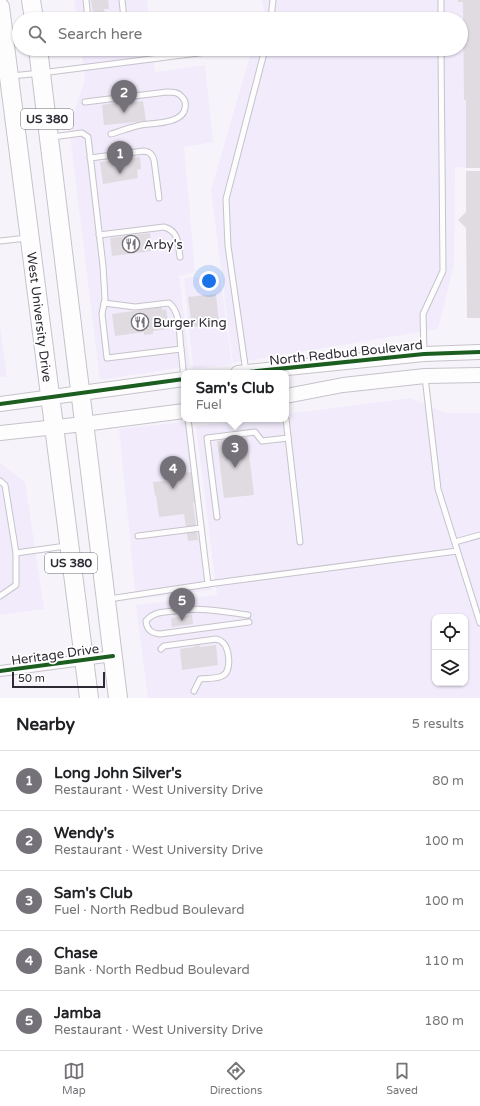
<!DOCTYPE html>
<html lang="en">
<head>
<meta charset="utf-8">
<style>
	:root { --surface:#fff; --page:#f6f6f6; --text:#202124; --muted:#757577; --line:#e0e0e0; --accent:#757179 }
	body { margin:0; font-family:"Varela Round",sans-serif; background:var(--page); color:var(--text) }
	.controls { position:absolute; right:12px; bottom:12px; display:grid; overflow:hidden; border-radius:8px; box-shadow:0 1px 3px #0004 }
	.controls button { width:36px; height:36px; display:grid; place-items:center; padding:0; border:0; border-bottom:1px solid var(--line); background:var(--surface); color:var(--text); font:20px sans-serif }
	.scale { position:absolute; left:12px; bottom:10px; width:93px; box-sizing:border-box; padding-left:4px; border:2px solid #2f2b34; border-top:0; font-size:11px; line-height:14px; white-space:nowrap; color:#2f2b34; -webkit-text-stroke:3px #fff; paint-order:stroke }
	.you { position:absolute; left:209px; top:281px; width:14px; height:14px; margin:-10px; border:3px solid #fff; border-radius:50%; background:#1a73e8; box-shadow:0 0 0 6px #1a73e833 }
	.badge { display:grid; place-items:center; width:26px; height:26px; border-radius:50%; background:var(--accent); color:#fff; font-size:13px; font-weight:700 }
	.pin { position:absolute; translate:-50% -33px; filter:drop-shadow(0 1px 2px #0008) }
	.pin::after { content:''; position:absolute; top:21px; width:14px; height:12px; background:inherit; clip-path:polygon(0 0,100% 0,50% 100%) }
	.popup { position:absolute; left:181px; top:370px; width:108px; height:52px; box-sizing:border-box; display:grid; place-content:center; border-radius:8px; background:var(--surface); filter:drop-shadow(0 1px 3px #0005); font-size:13px; white-space:nowrap; color:var(--muted) }
	.popup b { font-size:15px; color:var(--text) }
	.popup::after { content:''; position:absolute; left:50%; top:100%; margin-left:-8px; border:8px solid transparent; border-top-color:var(--surface) }
	.list { margin:0; padding:0; list-style:none }
	h2 { display:flex; justify-content:space-between; align-items:center; height:52px; margin:0; padding:0 16px; font-size:17px }
	h2 small { font-size:13px; font-weight:400; color:var(--muted) }
	.list li { display:grid; grid-template-columns:26px 1fr auto; gap:12px; align-items:center; box-sizing:border-box; height:60px; padding:0 16px; border-top:1px solid var(--line) }
	.list b { display:block; font-size:15px; white-space:nowrap }
	.list p { margin:0; font-size:13px; white-space:nowrap; color:var(--muted) }
	.list em { font-size:13px; font-style:normal; color:var(--muted) }
	.icon { flex:none; width:22px; height:22px; fill:none; stroke:currentColor; stroke-width:2; stroke-linecap:round; stroke-linejoin:round }
	.map { position:relative; flex:none; width:480px; height:698px; overflow:hidden }
	.search { position:absolute; background:var(--surface); box-shadow:0 1px 3px #0004; left:12px; right:12px; top:12px; height:44px; display:flex; align-items:center; gap:10px; box-sizing:border-box; padding:0 14px; border-radius:22px; color:var(--muted); font-size:15px }
	.sheet { height:352px; background:var(--surface) }
	nav { display:flex; justify-content:space-around; align-items:center; box-sizing:border-box; height:56px; border-top:1px solid var(--line); background:var(--surface); font-size:11px; color:var(--muted) }
	nav a { display:grid; justify-items:center; gap:2px }
	nav .on { color:var(--accent) }
	.map>svg:first-child { display:block }
	.built { fill:#f1ebfb; fill-rule:evenodd }
	.building { fill:#dfdbe0 }
	.lines { fill:none; stroke-linecap:round; stroke-linejoin:round }
	.lane-casing { stroke:#c6c3ca; stroke-width:7 }
	.street-casing { stroke:#c6c3ca; stroke-width:12 }
	.secondary-casing { stroke:#c6c3ca; stroke-width:16 }
	.highway-casing { stroke:#c6c3ca; stroke-width:20 }
	.lane { stroke:#fefdfe; stroke-width:5 }
	.street { stroke:#fefdfe; stroke-width:10 }
	.secondary { stroke:#fefdfe; stroke-width:14 }
	.highway { stroke:#fefdfe; stroke-width:18 }
	.cycleway-casing { stroke:#fff; stroke-width:6 }
	.cycleway { stroke:#1b5e20; stroke-width:4 }
	.labels { text-anchor:middle; stroke-width:3.5; stroke-linejoin:round; paint-order:stroke }
	.shield { fill:#fff; stroke:#6d6b71; stroke-width:1 }
	.shield-label { font-size:12px; font-weight:bold; fill:#2f2b34 }
	.poi-label { font-size:13px; fill:#2f2b34; stroke:#fff; text-anchor:start }
	.street-label { font-size:13px; fill:#2f2b34; stroke:#fff }
</style>
</head>
<body>
<div class="map">
<svg width="480" height="698" viewBox="0 0 480 698">
	<rect width="100%" height="100%" fill="#f6f4fa"/>
	<!-- built -->
	<g class="built">
		<polygon points="74,0 147,0 149,19 77,19"/>
		<polygon points="262,0 480,0 480,168 455,167 454,264 438,329 233,363 211,190 252,49 461,49 461,19 261,19 264,12"/>
		<polygon points="81,49 152,49 155,72 205,65 213,142 184,147 195,272 179,276 190,366 100,380 69,127 85,80"/>
		<polygon points="220,275 232,364 193,369 184,278"/>
		<polygon points="0,326 7,377 0,377"/>
		<path d="M411,398L446,413H480V698H148L136,605L217,595L196,426L250,419H286V414ZM435,617H465V683H435Z"/>
		<polygon points="192,421 212,590 136,599 119,429"/>
		<polygon points="0,463 25,482 44,609 0,615"/>
	</g>
	<!-- building -->
	<g class="building">
		<polygon points="91,0 108,0 109,9 104,9 106,19 94,19"/>
		<polygon points="458,0 480,0 480,168 466,168 466,100 464,100 463,2 458,2"/>
		<polygon points="134,100 134,102 143,101 146,121 104,125 102,105"/>
		<polygon points="115,157 121,157 121,159 140,157 141,169 137,170 138,178 103,184 100,162 115,160"/>
		<polygon points="466,171 480,171 480,318 467,318 466,228 458,220 466,212"/>
		<polygon points="150,233 152,251 112,256 110,238"/>
		<polygon points="216,294 219,324 192,327 188,297"/>
		<polygon points="162,307 162,310 166,309 169,329 153,331 153,334 144,335 144,332 115,336 112,314"/>
		<polygon points="247,437 254,495 224,498 217,441"/>
		<polygon points="191,472 195,502 193,503 198,540 188,541 184,514 159,517 156,495 155,496 153,482 178,480 177,474"/>
		<polygon points="192,615 193,624 172,627 171,618"/>
		<polygon points="200,645 200,647 216,645 218,665 182,670 180,649 194,647 194,646"/>
	</g>
	<g class="lines">
		<defs>
			<g id="lane">
				<polyline points="86,0 88,19"/>
				<polyline points="122,0 124,19"/>
				<polyline points="441,0 441,19"/>
				<polyline points="271,19 273,0"/>
				<polyline points="11,76 41,73 230,49"/>
				<path d="M85,102L167,92C173,92 178,92 182,97C185,100 186,104 185,108C183,124 153,123 141,125C131,127 121,131 111,134"/>
				<polyline points="52,137 82,133 88,137 103,266 105,299 102,314 107,358 181,349 184,378"/>
				<path d="M90,158L144,151C150,152 152,154 154,160L159,198"/>
				<path d="M99,235L164,227C179,231 178,244 180,257"/>
				<polyline points="0,241 27,238"/>
				<path d="M104,303L135,307L169,303C181,312 179,335 181,349"/>
				<polyline points="424,353 423,314 443,271 441,49"/>
				<polyline points="246,372 228,246 226,199 265,49"/>
				<polyline points="425,377 438,489 480,623"/>
				<polyline points="188,419 208,584"/>
				<polyline points="286,419 300,542"/>
				<polyline points="0,481 5,485 16,553"/>
				<polyline points="217,517 207,438 255,432 262,441 288,438"/>
				<polyline points="138,536 201,528"/>
				<polyline points="455,542 480,535"/>
				<polyline points="0,596 16,585 16,553 66,546"/>
				<polyline points="109,599 208,584 457,551"/>
				<path d="M248,615C220,611 202,607 174,611C163,612 153,612 146,621C147,630 151,633 160,634L249,622"/>
				<path d="M161,649L164,646L216,639C218,640 221,640 222,642C230,647 232,672 222,676C217,679 207,678 200,679L194,691"/>
			</g>
			<polyline id="street" points="0,671 113,656"/>
			<g id="secondary">
				<polyline points="238,373 424,354 480,352"/>
				<polyline points="286,396 343,385 425,376 480,375"/>
				<polyline points="0,404 184,379"/>
				<polyline points="0,433 84,424 184,411"/>
			</g>
			<g id="highway">
				<polyline points="31,0 34,19"/>
				<polyline points="0,7 89,698"/>
				<polyline points="38,49 118,698"/>
			</g>
		</defs>
		<!-- lane casing -->
		<use href="#lane" class="lane-casing"/>
		<!-- street casing -->
		<use href="#street" class="street-casing"/>
		<!-- secondary casing -->
		<use href="#secondary" class="secondary-casing"/>
		<!-- highway casing -->
		<use href="#highway" class="highway-casing"/>
		<!-- lane -->
		<use href="#lane" class="lane"/>
		<!-- street -->
		<use href="#street" class="street"/>
		<!-- secondary -->
		<use href="#secondary" class="secondary"/>
		<!-- highway -->
		<use href="#highway" class="highway"/>
		<defs>
			<g id="cycleway">
				<polyline points="238,373 424,354 480,352"/>
				<polyline points="0,404 184,379"/>
				<polyline points="0,671 113,656"/>
			</g>
		</defs>
		<!-- cycleway casing -->
		<use href="#cycleway" class="cycleway-casing"/>
		<!-- cycleway -->
		<use href="#cycleway" class="cycleway"/>
	</g>
	<!-- icons -->
	<defs>
		<symbol id="restaurant-ring" viewBox="-11 -11 22 22"><circle r="9.5" fill="#fff" stroke="#757179" stroke-width="1.5"/><path d="M-5-6h1v4h1v-4h1v4h1v-4h1v5L-1.5 .5V6h-2V.5L-5-1ZM5-6V6H3V1.5H1.5Q1.5-4 5-6Z" fill="#757179"/></symbol>
	</defs>
	<g fill-rule="evenodd">
		<use href="#restaurant-ring" x="121" y="234" width="20" height="20"/>
		<use href="#restaurant-ring" x="130" y="312" width="20" height="20"/>
	</g>
	<g class="labels">
		<!-- shield labels -->
		<g class="shield">
			<rect x="21" y="109" width="52" height="20" rx="3"/>
			<rect x="45" y="553" width="52" height="20" rx="3"/>
		</g>
		<g class="shield-label">
			<text x="47" y="123">US 380</text>
			<text x="71" y="567">US 380</text>
		</g>
		<!-- poi labels -->
		<g class="poi-label">
			<text x="144" y="249">Arby's</text>
			<text x="153" y="327">Burger King</text>
		</g>
		<!-- street labels -->
		<g class="street-label">
			<text transform="translate(40 317) rotate(83)" y="5">West University Drive</text>
			<text transform="translate(346 352) rotate(-6)" y="5">North Redbud Boulevard</text>
			<text transform="translate(55 654) rotate(-8)" y="5">Heritage Drive</text>
		</g>
	</g>
</svg>
<div class="controls">
<button><svg class="icon" aria-label="locate" viewBox="0 0 24 24"><circle cx="12" cy="12" r="6"/><path d="M12 2v4M12 18v4M2 12h4M18 12h4"/></svg></button>
<button><svg class="icon" aria-label="layers" viewBox="0 0 24 24"><path d="M12 4l9 5-9 5-9-5zM3 14l9 5 9-5"/></svg></button>
</div>
<div class="scale">50 m</div>
<div class="you"></div>
<div class="pin badge" style="left:120px;top:174px">1</div>
<div class="pin badge" style="left:124px;top:113px">2</div>
<div class="pin badge" style="left:235px;top:468px">3</div>
<div class="popup"><b>Sam's Club</b>Fuel</div>
<div class="pin badge" style="left:173px;top:489px">4</div>
<div class="pin badge" style="left:182px;top:621px">5</div>
<div class="search"><svg class="icon" aria-label="search" viewBox="0 0 24 24"><circle cx="10" cy="10" r="6"/><path d="M15 15l6 6"/></svg>Search here</div>
</div>
<section class="sheet">
<h2>Nearby<small>5 results</small></h2>
<ul class="list">
<li><span class="badge">1</span><div><b>Long John Silver's</b><p>Restaurant · West University Drive</p></div><em>80 m</em></li>
<li><span class="badge">2</span><div><b>Wendy's</b><p>Restaurant · West University Drive</p></div><em>100 m</em></li>
<li><span class="badge">3</span><div><b>Sam's Club</b><p>Fuel · North Redbud Boulevard</p></div><em>100 m</em></li>
<li><span class="badge">4</span><div><b>Chase</b><p>Bank · North Redbud Boulevard</p></div><em>110 m</em></li>
<li><span class="badge">5</span><div><b>Jamba</b><p>Restaurant · West University Drive</p></div><em>180 m</em></li>
</ul>
</section>
<nav>
<a class="on"><svg class="icon" aria-label="map" viewBox="0 0 24 24"><path d="M3 6l6-2 6 2 6-2v14l-6 2-6-2-6 2zM9 4v14M15 6v14"/></svg>Map</a>
<a><svg class="icon" aria-label="directions" viewBox="0 0 24 24"><path d="M12 3l9 9-9 9-9-9zM9 14v-3h6M13 9l2 2-2 2"/></svg>Directions</a>
<a><svg class="icon" aria-label="saved" viewBox="0 0 24 24"><path d="M7 4h10v16l-5-4-5 4z"/></svg>Saved</a>
</nav>
</body>
</html>
